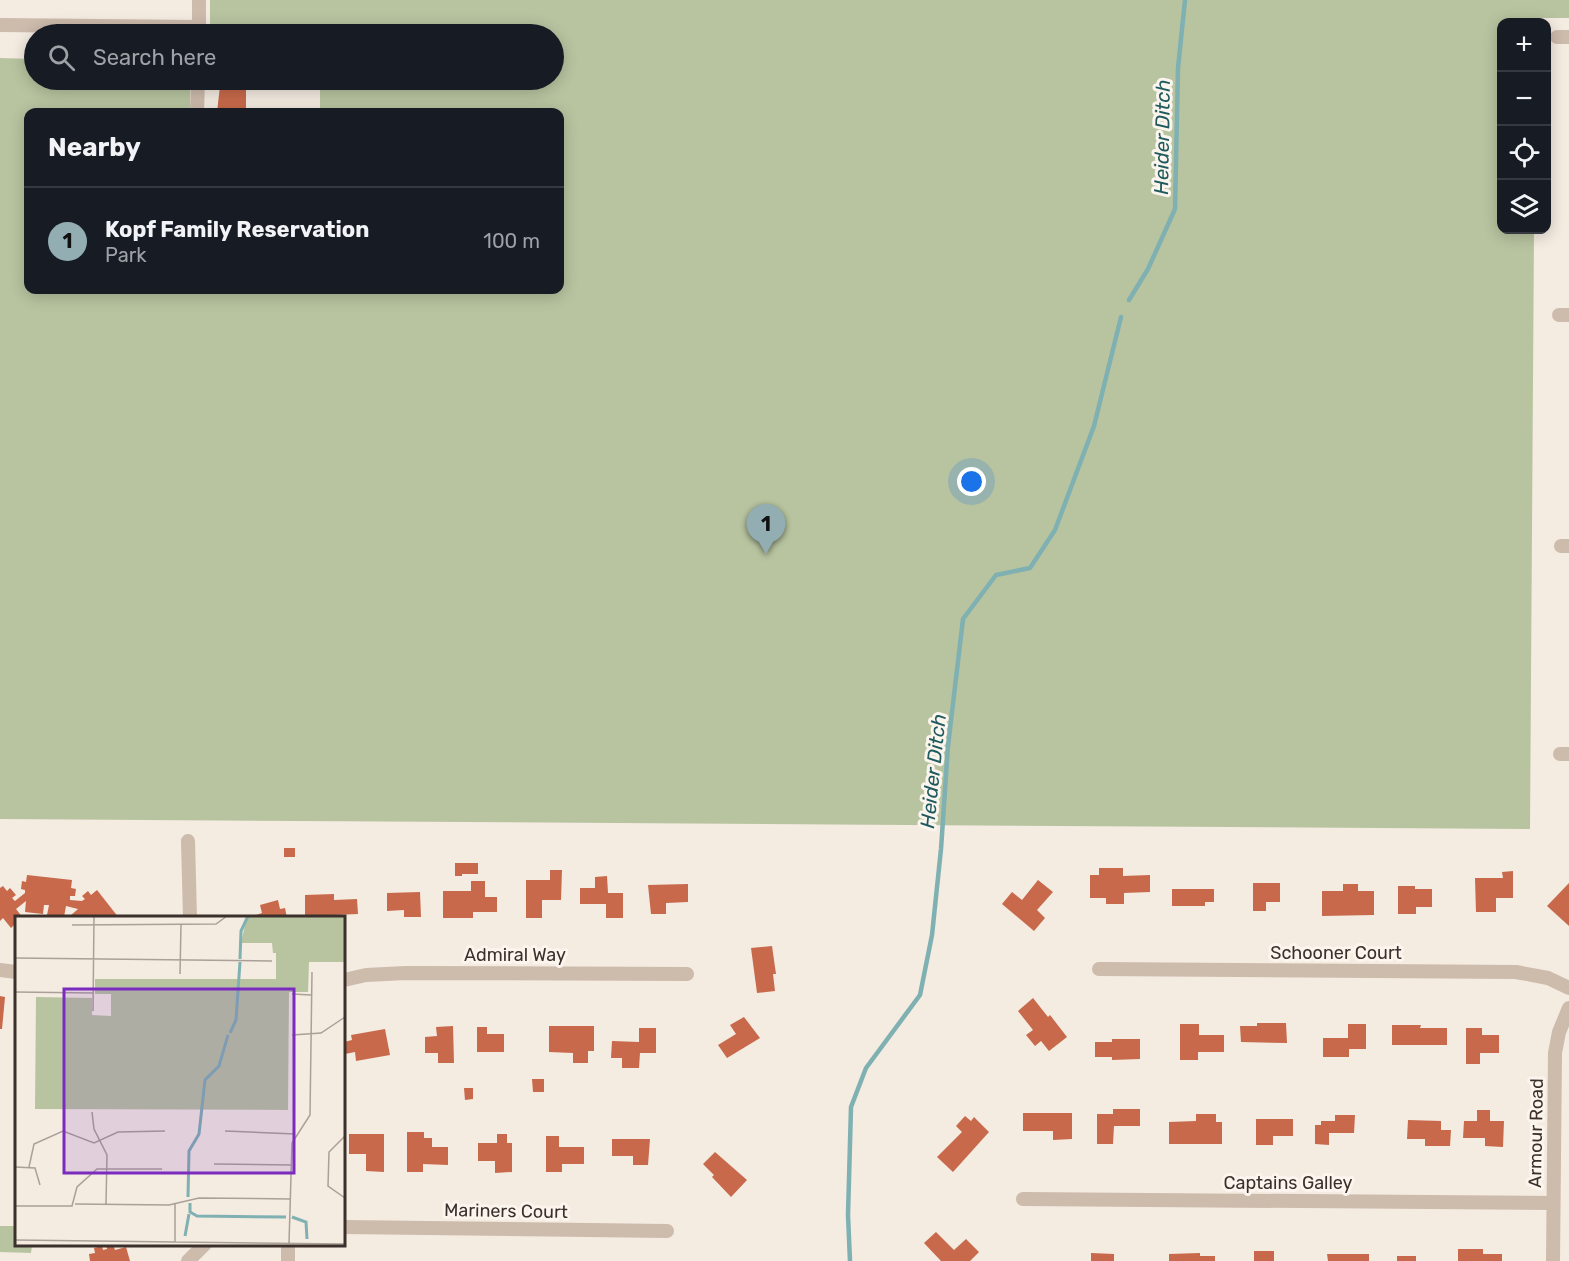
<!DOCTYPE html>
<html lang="en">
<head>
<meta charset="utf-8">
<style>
	:root { --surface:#171b24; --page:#20242c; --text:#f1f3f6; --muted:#9ea1a6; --line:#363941; --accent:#92aeb2 }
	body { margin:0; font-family:Rubik,sans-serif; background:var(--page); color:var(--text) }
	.controls { position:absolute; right:18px; top:18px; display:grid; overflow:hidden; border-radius:12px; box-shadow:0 3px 15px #0003 }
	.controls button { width:54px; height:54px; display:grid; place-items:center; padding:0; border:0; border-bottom:2px solid var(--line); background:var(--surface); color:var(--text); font:30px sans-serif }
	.you { position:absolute; left:972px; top:482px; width:21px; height:21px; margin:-15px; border:4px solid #fff; border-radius:50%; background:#1a73e8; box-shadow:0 0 0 9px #1a73e833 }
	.badge { display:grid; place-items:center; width:39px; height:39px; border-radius:50%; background:var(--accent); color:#111; font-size:20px; font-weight:700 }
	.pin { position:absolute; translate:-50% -50px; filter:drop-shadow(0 2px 3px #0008) }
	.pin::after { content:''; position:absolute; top:32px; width:21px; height:18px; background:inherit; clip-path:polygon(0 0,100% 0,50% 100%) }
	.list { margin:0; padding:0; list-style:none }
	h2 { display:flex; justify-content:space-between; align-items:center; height:78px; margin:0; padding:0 24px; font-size:26px }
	h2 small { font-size:20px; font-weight:400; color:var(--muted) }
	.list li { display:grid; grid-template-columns:39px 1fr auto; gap:18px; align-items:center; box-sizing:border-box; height:108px; padding:0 24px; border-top:2px solid var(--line) }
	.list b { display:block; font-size:22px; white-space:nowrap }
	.list p { margin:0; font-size:20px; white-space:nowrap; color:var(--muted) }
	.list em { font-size:20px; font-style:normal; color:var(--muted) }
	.icon { flex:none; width:33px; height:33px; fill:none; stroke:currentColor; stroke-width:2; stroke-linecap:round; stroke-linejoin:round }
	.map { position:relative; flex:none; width:1569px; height:1261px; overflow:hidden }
	.search { position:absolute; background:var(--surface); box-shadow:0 3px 15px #0003; left:24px; top:24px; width:540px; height:66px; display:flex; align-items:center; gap:15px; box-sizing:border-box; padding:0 21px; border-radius:33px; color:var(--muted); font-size:22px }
	.panel { position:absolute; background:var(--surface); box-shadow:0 3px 15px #0003; left:24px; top:108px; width:540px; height:186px; border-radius:12px }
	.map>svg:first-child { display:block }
	.green { fill:#b8c4a0 }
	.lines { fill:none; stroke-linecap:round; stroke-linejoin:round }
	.stream { stroke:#7fb0b2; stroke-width:4.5 }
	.building { fill:#c8694b }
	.street { stroke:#cdbbac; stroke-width:14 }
	.labels { text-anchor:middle; stroke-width:6; stroke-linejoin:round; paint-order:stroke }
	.street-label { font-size:18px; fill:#3b302b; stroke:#fbf5ee }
	.water-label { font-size:20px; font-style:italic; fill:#1f5a5e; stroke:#fbf5ee }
	.inset-river { fill:none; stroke:#7fb0b2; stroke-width:3 }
	.inset-road { fill:none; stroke:#aaa098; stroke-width:1.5 }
	.view { fill:#7b2cbf; fill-opacity:0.15; stroke:#7b2cbf; stroke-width:3 }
	.inset-edge { fill:none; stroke:#3b302b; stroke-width:3 }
</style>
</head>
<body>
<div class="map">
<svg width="1569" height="1261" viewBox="0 0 1569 1261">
	<rect width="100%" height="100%" fill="#f4ebe1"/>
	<!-- green -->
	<g class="green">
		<polygon points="210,0 1569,0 1569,18 1535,18 1535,22 1502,22 1502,230 1534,230 1530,829 0,819 0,58 34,59 34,80 190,80 190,112 28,112 28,290 560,290 560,112 320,112 320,80 554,80 554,34 210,34"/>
		<polygon points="0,1226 16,1226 16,1244 32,1245 31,1253 0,1252"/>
	</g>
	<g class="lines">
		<!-- stream -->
		<g class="stream">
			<polyline points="1129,300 1148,269 1175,209 1178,68 1185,0"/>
			<polyline points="850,1261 848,1215 851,1107 866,1068 920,995 932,935 941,849 948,746 963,619 996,575 1030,568 1055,530 1094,426 1121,317"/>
		</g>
	</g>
	<!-- building -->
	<g class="building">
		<polygon points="220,86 246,86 246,112 217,112"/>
		<rect x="284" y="848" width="11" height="9"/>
		<polygon points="455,863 478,863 478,874 462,874 462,876 455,876"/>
		<polygon points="1099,868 1123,868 1123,876 1150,875 1150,892 1124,893 1124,904 1106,904 1106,898 1090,898 1090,875 1099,875"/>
		<polygon points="550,870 562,870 561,900 542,900 542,918 526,918 526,880 550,880"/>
		<polygon points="1513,871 1513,898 1496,898 1496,912 1476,912 1475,878 1503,878 1502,872"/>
		<polygon points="27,875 72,880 71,888 76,889 75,896 70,896 70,900 82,901 85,899 82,896 88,891 91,895 97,890 119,918 71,918 70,916 78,909 66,906 64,917 47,915 49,905 44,905 43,914 25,912 26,901 16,909 23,918 16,918 16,923 11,928 3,918 0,921 0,888 3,886 7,891 10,888 16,895 12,898 15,901 25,893 25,890 21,889 22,881 26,882"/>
		<polygon points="607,876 608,893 623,893 623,918 606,918 606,904 580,904 580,888 595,888 595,877"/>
		<polygon points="1038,880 1053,892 1037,910 1045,918 1034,931 1002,904 1012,892 1022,900"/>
		<polygon points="471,881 485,881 485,897 497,897 497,912 473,912 473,918 443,918 443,891 471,891"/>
		<polygon points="1253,883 1280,883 1280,902 1266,902 1266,911 1253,911"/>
		<polygon points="1569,883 1569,926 1547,906"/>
		<polygon points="688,884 688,902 666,903 666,914 651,914 648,885"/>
		<polygon points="1343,884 1358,884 1358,891 1374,891 1374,915 1322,916 1322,891 1343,891"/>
		<polygon points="1398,886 1415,886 1415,889 1432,889 1432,907 1416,907 1416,914 1398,914"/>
		<polygon points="1172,889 1214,889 1214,902 1205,902 1205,906 1172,906"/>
		<polygon points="420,892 421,917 404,917 404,910 387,911 387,893"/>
		<polygon points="334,894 334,900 357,899 358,914 334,915 334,918 305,918 305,895"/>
		<polygon points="278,900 280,909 285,908 287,918 247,918 262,913 260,905"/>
		<polygon points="772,946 776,974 773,974 775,991 757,993 751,948"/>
		<polygon points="0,996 5,997 2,1029 0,1029"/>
		<polygon points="1033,998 1048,1017 1050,1015 1067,1037 1049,1051 1041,1041 1035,1046 1026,1035 1033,1030 1018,1011"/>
		<polygon points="744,1017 760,1038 727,1058 718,1045 736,1034 730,1025"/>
		<polygon points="1257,1023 1286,1023 1287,1043 1241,1042 1240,1026 1257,1026"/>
		<polygon points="1180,1024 1199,1024 1199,1035 1224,1035 1224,1052 1198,1052 1198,1060 1180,1060"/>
		<polygon points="1348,1024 1366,1024 1366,1049 1349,1049 1349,1057 1323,1057 1323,1038 1348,1038"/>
		<polygon points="1392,1025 1421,1025 1420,1028 1447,1028 1447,1045 1392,1045"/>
		<polygon points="453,1026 454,1063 438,1063 438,1053 425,1053 425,1037 437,1036 436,1027"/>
		<polygon points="549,1026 594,1026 594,1051 588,1051 588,1063 573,1063 573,1053 549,1052"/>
		<polygon points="477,1027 487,1027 487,1034 504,1034 504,1052 477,1052"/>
		<polygon points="639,1028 656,1028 656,1053 640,1053 639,1068 622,1068 622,1058 611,1058 612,1041 639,1042"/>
		<polygon points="1466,1028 1482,1028 1482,1035 1499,1035 1499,1053 1480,1053 1480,1064 1466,1064"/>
		<polygon points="385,1029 390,1055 356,1061 355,1052 345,1054 344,1042 352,1040 351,1035"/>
		<polygon points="1112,1039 1140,1039 1140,1059 1112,1060 1112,1057 1095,1057 1095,1042 1112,1042"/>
		<polygon points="532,1079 544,1079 544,1092 533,1092"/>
		<polygon points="464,1088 473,1088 473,1099 465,1100"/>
		<polygon points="1113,1109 1140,1109 1140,1126 1114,1126 1113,1144 1097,1144 1097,1114 1113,1114"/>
		<polygon points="1477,1110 1490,1110 1490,1121 1504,1121 1503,1147 1485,1146 1485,1138 1463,1138 1464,1121 1477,1121"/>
		<polygon points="1023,1113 1072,1113 1072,1139 1053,1140 1053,1131 1023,1131"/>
		<polygon points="1196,1114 1216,1114 1216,1122 1222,1122 1222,1144 1169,1144 1169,1122 1196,1121"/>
		<polygon points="1335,1115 1355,1115 1354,1133 1329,1133 1329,1145 1315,1144 1315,1125 1321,1125 1321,1121 1335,1121"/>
		<polygon points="965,1116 971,1121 974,1117 989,1132 953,1172 937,1157 962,1132 956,1126"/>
		<polygon points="1256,1119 1293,1119 1293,1136 1273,1136 1273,1145 1256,1145"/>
		<polygon points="1408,1120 1441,1121 1441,1130 1451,1130 1450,1146 1425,1146 1425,1139 1407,1139"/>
		<polygon points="407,1132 424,1132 424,1138 432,1138 432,1147 448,1147 448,1165 423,1164 423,1172 407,1172"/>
		<polygon points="349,1134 384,1134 384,1172 366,1171 366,1154 349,1154"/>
		<polygon points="497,1134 507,1134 507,1143 512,1143 512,1172 495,1173 495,1161 478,1161 478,1143 497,1143"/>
		<polygon points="546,1136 559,1136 559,1147 584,1147 584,1164 562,1164 562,1172 546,1172"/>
		<polygon points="612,1139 650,1139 648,1165 633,1165 633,1156 612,1156"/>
		<polygon points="715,1152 747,1180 731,1197 712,1177 714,1175 703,1164"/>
		<polygon points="936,1232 954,1250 966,1239 979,1252 970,1261 941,1261 924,1243"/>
		<polygon points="106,1244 113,1244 115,1250 126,1247 130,1261 90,1261 89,1254 95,1253 94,1248 102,1246 103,1250 107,1249"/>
		<polygon points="1458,1249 1483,1249 1483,1254 1502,1254 1502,1261 1458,1261"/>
		<rect x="1254" y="1251" width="20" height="10"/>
		<polygon points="1091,1253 1114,1254 1114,1261 1091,1261"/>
		<polygon points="1200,1253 1200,1256 1215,1256 1215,1261 1169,1261 1169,1254"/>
		<polygon points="1327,1254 1369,1254 1369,1261 1328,1261"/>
		<rect x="1397" y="1256" width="19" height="5"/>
	</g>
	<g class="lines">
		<!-- street -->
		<g class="street">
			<polyline points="0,25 199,27"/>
			<polyline points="199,34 199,0"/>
			<polyline points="1557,37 1569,37"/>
			<polyline points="197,112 198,80"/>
			<polyline points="1559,315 1569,315"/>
			<polyline points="1561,546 1569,546"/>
			<polyline points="1560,754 1569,754"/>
			<polyline points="188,841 190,918"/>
			<polyline points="1099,969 1516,972 1548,978 1569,988"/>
			<polyline points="0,970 16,972"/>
			<polyline points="344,980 366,975 406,973 687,974"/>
			<polyline points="1023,1199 1553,1203"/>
			<polyline points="344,1227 667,1231"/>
			<polyline points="188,1261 205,1244"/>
			<polyline points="288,1261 288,1244"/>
			<polyline points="1553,1261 1555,1053 1559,1032 1569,1008"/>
		</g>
	</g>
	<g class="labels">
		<!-- street labels -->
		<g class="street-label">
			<text x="1336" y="959">Schooner Court</text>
			<text x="515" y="961">Admiral Way</text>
			<text transform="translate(1536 1133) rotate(-89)" y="6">Armour Road</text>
			<text x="1288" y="1189">Captains Galley</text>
			<text transform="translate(506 1211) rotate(1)" y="6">Mariners Court</text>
		</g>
		<!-- water labels -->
		<g class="water-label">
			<text transform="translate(1162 137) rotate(-89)" y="7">Heider Ditch</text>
			<text transform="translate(933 771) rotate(-84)" y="7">Heider Ditch</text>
		</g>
	</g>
	<!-- overview -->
	<g transform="translate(15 916)">
		<rect width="330" height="330" fill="#f4ebe1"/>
		<path d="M232,0H330V46H294L293,76H274L273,194L20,193L21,81L77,82V99L96,100V78H80V63H261V37H258L257,27H226Z" fill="#b8c4a0"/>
		<path class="inset-river" d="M225,43L226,15L233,0M215,117L221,104L225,46M173,281L174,235L184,218L190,164L204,150L213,119M175,287V296L182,300L271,301M277,301L291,306L292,323M170,320L174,298"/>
		<path class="inset-road" d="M57,9L201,8L212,0M0,42L257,45M165,58L166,8M0,76L79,77M277,78L296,79M78,95L79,0M277,119L306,117L330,101M77,196L79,213L92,239L91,288M210,215L280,218M330,220L314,236L313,270L330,282M199,248L277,249M0,251L20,252L25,269M14,251L19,228L48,215L79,227L103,216L150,215M60,288L154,289L184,282L276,283M0,290H57L62,271L82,253H147M0,324L330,328M160,326V288M274,327L277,227L295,199L297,56"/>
		<path class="view" d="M49,73H279V257H49Z"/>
		<rect width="330" height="330" class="inset-edge"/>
	</g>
</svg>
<div class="controls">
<button>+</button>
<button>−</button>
<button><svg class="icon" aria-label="locate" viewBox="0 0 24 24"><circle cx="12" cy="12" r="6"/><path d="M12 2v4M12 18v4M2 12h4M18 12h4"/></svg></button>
<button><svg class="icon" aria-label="layers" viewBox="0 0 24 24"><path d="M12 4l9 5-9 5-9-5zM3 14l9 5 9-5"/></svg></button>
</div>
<div class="you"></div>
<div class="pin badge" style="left:766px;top:554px">1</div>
<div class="search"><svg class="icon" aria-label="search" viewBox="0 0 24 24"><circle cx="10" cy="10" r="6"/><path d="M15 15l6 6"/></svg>Search here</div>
<section class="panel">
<h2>Nearby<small></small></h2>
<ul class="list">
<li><span class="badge">1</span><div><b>Kopf Family Reservation</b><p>Park</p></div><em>100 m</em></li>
</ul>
</section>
</div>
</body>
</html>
